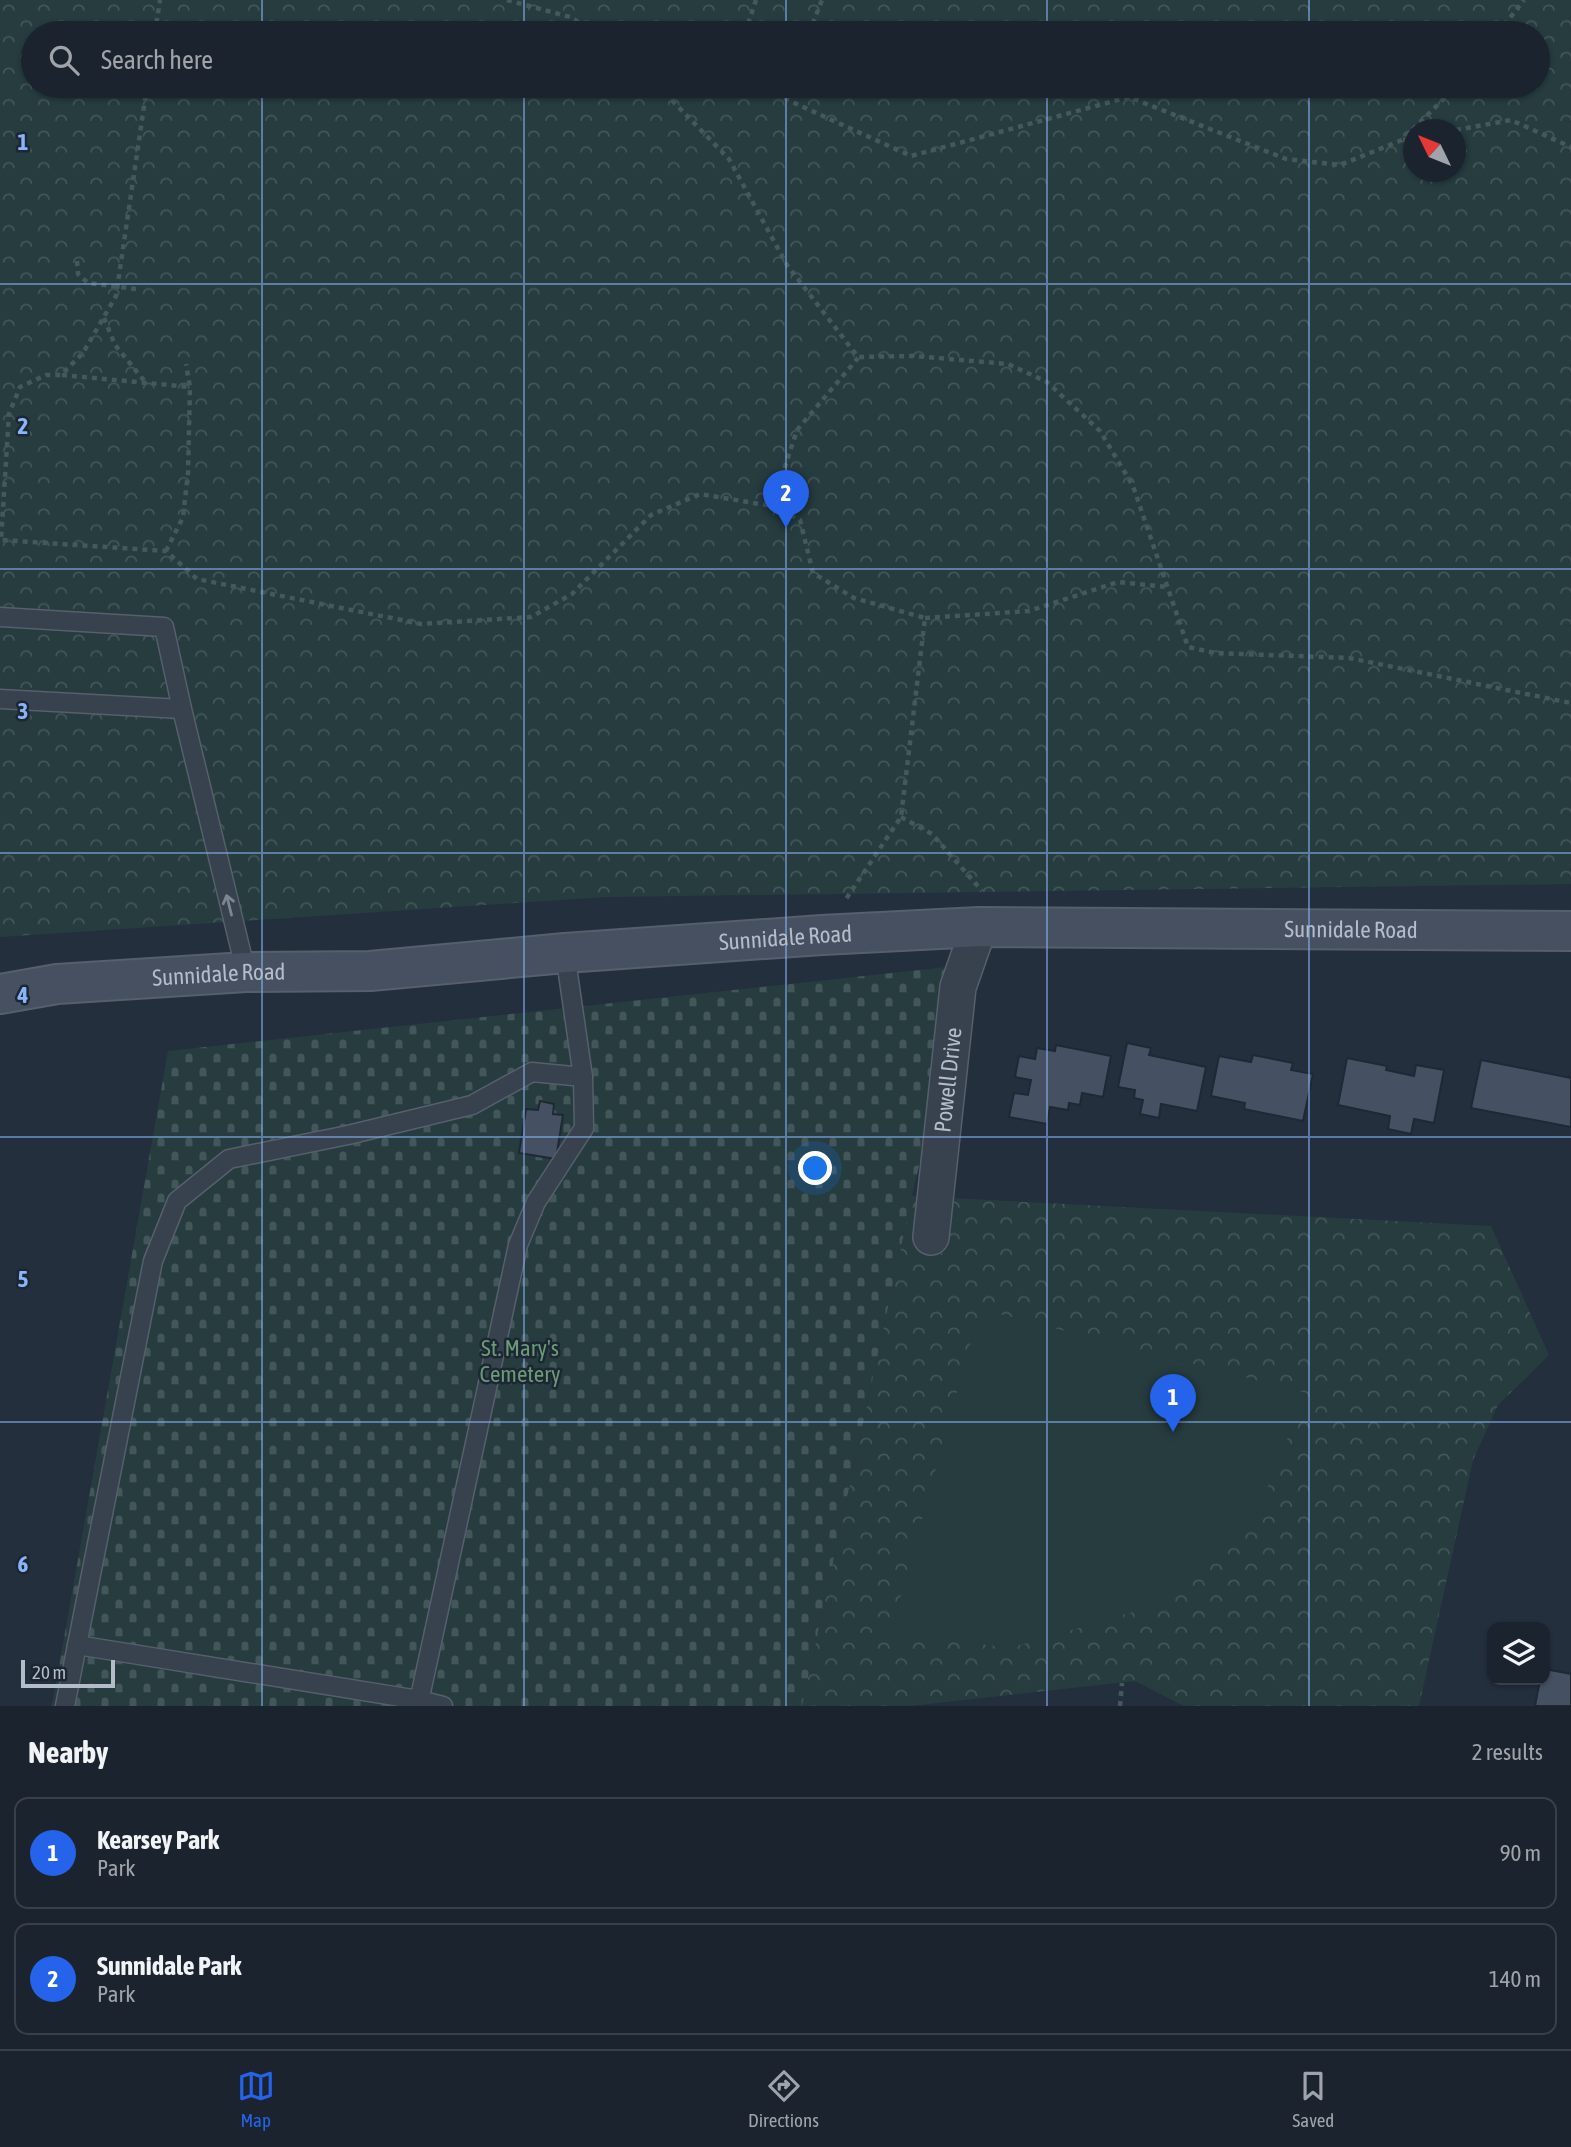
<!DOCTYPE html>
<html lang="en">
<head>
<meta charset="utf-8">
<style>
	:root { --surface:#1b232e; --page:#282f3a; --text:#f1f3f6; --muted:#a0a4aa; --line:#39404a; --accent:#2563eb }
	body { margin:0; font-family:"Asap Condensed",sans-serif; background:var(--page); color:var(--text) }
	.controls { position:absolute; right:21px; bottom:21px; display:grid; overflow:hidden; border-radius:14px; box-shadow:0 2px 5px #0004 }
	.controls button { width:63px; height:63px; display:grid; place-items:center; padding:0; border:0; border-bottom:2px solid var(--line); background:var(--surface); color:var(--text); font:35px sans-serif }
	.compass { position:absolute; left:1403px; top:119px; width:63px; height:63px; border-radius:50%; background:var(--surface); box-shadow:0 2px 5px #0004; rotate:313deg }
	.scale { position:absolute; left:21px; bottom:18px; width:94px; box-sizing:border-box; padding-left:7px; border:4px solid #b4bcc9; border-top:0; font-size:19px; line-height:24px; white-space:nowrap; color:#b4bcc9; -webkit-text-stroke:5px #1d2633; paint-order:stroke }
	.you { position:absolute; left:816px; top:1169px; width:24px; height:24px; margin:-18px; border:5px solid #fff; border-radius:50%; background:#1a73e8; box-shadow:0 0 0 10px #1a73e833 }
	.badge { display:grid; place-items:center; width:46px; height:46px; border-radius:50%; background:var(--accent); color:#fff; font-size:23px; font-weight:700 }
	.pin { position:absolute; translate:-50% -58px; filter:drop-shadow(0 2px 4px #0008) }
	.pin::after { content:''; position:absolute; top:37px; width:24px; height:21px; background:inherit; clip-path:polygon(0 0,100% 0,50% 100%) }
	.list { margin:0; padding:0; list-style:none }
	h2 { display:flex; justify-content:space-between; align-items:center; height:91px; margin:0; padding:0 28px; font-size:30px }
	h2 small { font-size:23px; font-weight:400; color:var(--muted) }
	.list li { display:grid; grid-template-columns:46px 1fr auto; gap:21px; align-items:center; box-sizing:border-box; height:112px; margin:0 14px 14px; padding:0 14px; border:2px solid var(--line); border-radius:14px }
	.list b { display:block; font-size:26px; white-space:nowrap }
	.list p { margin:0; font-size:23px; white-space:nowrap; color:var(--muted) }
	.list em { font-size:23px; font-style:normal; color:var(--muted) }
	.icon { flex:none; width:38px; height:38px; fill:none; stroke:currentColor; stroke-width:2; stroke-linecap:round; stroke-linejoin:round }
	.map { position:relative; flex:none; width:1571px; height:1706px; overflow:hidden }
	.search { position:absolute; background:var(--surface); box-shadow:0 2px 5px #0004; left:21px; right:21px; top:21px; height:77px; display:flex; align-items:center; gap:18px; box-sizing:border-box; padding:0 24px; border-radius:38px; color:var(--muted); font-size:26px }
	.sheet { height:343px; background:var(--surface) }
	nav { display:flex; justify-content:space-around; align-items:center; box-sizing:border-box; height:98px; border-top:2px solid var(--line); background:var(--surface); font-size:19px; color:var(--muted) }
	nav a { display:grid; justify-items:center; gap:4px }
	nav .on { color:var(--accent) }
	.map>svg:first-child { display:block }
	.forest { fill:url(#forest-crowns); fill-rule:evenodd }
	.cemetery { fill:url(#cemetery-stones) }
	.garden { fill:#263c3f }
	.building { fill:#455162; stroke:#1f2835; stroke-width:2 }
	.lines { fill:none; stroke-linecap:round; stroke-linejoin:round }
	.lane-casing { stroke:#565f6c; stroke-width:21 }
	.street-casing { stroke:#565f6c; stroke-width:38 }
	.secondary-casing { stroke:#565f6c; stroke-width:42 }
	.path { stroke:#44595c; stroke-width:4.5; stroke-dasharray:5 5; stroke-linecap:butt }
	.lane { stroke:#38414e; stroke-width:18 }
	.street { stroke:#38414e; stroke-width:35 }
	.secondary { stroke:#465061; stroke-width:38 }
	.oneway { stroke:#7c8592 }
	.grid { fill:none; stroke:#8ab4f8; stroke-width:2; stroke-opacity:0.55 }
	.labels { text-anchor:middle; stroke-width:5; stroke-linejoin:round; paint-order:stroke }
	.street-label { font-size:23px; fill:#b4bcc9; stroke:#1d2633 }
	.park-label { font-size:23px; fill:#6b9a76; stroke:#1d2633 }
	.grid-label { font-size:23px; text-anchor:middle; font-weight:bold; fill:#8ab4f8; stroke:#1d2633; stroke-width:5; stroke-linejoin:round; paint-order:stroke }
</style>
</head>
<body>
<div class="map">
<svg width="1571" height="1706" viewBox="0 0 1571 1706">
	<defs>
		<pattern id="forest-crowns" width="20" height="18" patternUnits="userSpaceOnUse" patternTransform="scale(1.75)"><rect width="20" height="18" fill="#263c3f"/><path d="M2 6a3 3 0 1 1 6 0M12 15a3 3 0 1 1 6 0" fill="none" stroke="#435659"/></pattern>
		<pattern id="cemetery-stones" width="16" height="16" patternUnits="userSpaceOnUse" patternTransform="scale(1.75)"><rect width="16" height="16" fill="#263c3f"/><path d="M2 7V4a2 2 0 0 1 4 0v3zM10 15v-3a2 2 0 0 1 4 0v3z" fill="#435659"/></pattern>
	</defs>
	<rect width="100%" height="100%" fill="#242f3e"/>
	<!-- forest -->
	<g class="forest">
		<path d="M0,0H1571V884L606,897L0,937ZM33,33H1538V86H33ZM1414,130H1456V172H1414Z"/>
		<polygon points="912,1196 1491,1226 1549,1355 1498,1405 1473,1460 1419,1706 1184,1706 1135,1681 909,1706 802,1706"/>
	</g>
	<!-- cemetery -->
	<polygon class="cemetery" points="966,965 912,1196 802,1706 52,1706 168,1051"/>
	<!-- garden -->
	<polygon class="garden" points="980,1309 1306,1393 1252,1525 1153,1606 1010,1648 891,1632"/>
	<!-- building -->
	<g class="building">
		<polygon points="1127,1043 1151,1048 1149,1055 1206,1067 1197,1111 1161,1104 1159,1118 1140,1114 1143,1100 1134,1098 1135,1090 1118,1087"/>
		<polygon points="1056,1045 1111,1056 1103,1097 1082,1093 1080,1105 1069,1103 1068,1110 1050,1107 1047,1124 1009,1117 1014,1093 1028,1095 1031,1080 1015,1077 1019,1056 1035,1059 1037,1048 1055,1051"/>
		<polygon points="1253,1055 1293,1063 1291,1070 1313,1074 1303,1121 1244,1109 1245,1103 1211,1096 1219,1056 1251,1062"/>
		<polygon points="1347,1058 1387,1066 1386,1070 1414,1076 1416,1065 1444,1070 1434,1123 1414,1119 1411,1134 1388,1129 1390,1116 1338,1105"/>
		<polygon points="1481,1060 1571,1078 1571,1127 1471,1108"/>
		<polygon points="540,1101 554,1104 553,1114 563,1115 556,1159 519,1153 526,1109 538,1110"/>
		<polygon points="1545,1669 1571,1674 1571,1706 1535,1706 1540,1680 1545,1680"/>
	</g>
	<g class="lines">
		<defs>
			<g id="lane">
				<polyline points="0,617 164,627 182,709 246,972"/>
				<polyline points="0,699 182,709"/>
				<polyline points="77,1645 419,1700 443,1706"/>
				<polyline points="65,1706 153,1261 177,1201 229,1159 348,1135 472,1105 532,1072 583,1077"/>
				<polyline points="418,1706 518,1245 536,1202 584,1128 583,1077 565,953"/>
			</g>
			<g id="street">
				<path id="s1" d="M931,1237L958,987L979,927"/>
			</g>
			<g id="secondary">
				<path id="s2" d="M0,994L57,984L246,972L370,971L565,953L822,935L979,927L1571,931"/>
			</g>
		</defs>
		<!-- lane casing -->
		<use href="#lane" class="lane-casing"/>
		<!-- street casing -->
		<use href="#street" class="street-casing"/>
		<!-- secondary casing -->
		<use href="#secondary" class="secondary-casing"/>
		<!-- path -->
		<g class="path">
			<polyline points="507,0 570,17 598,33"/>
			<polyline points="155,33 160,0"/>
			<polyline points="745,33 756,0"/>
			<polyline points="809,33 822,0"/>
			<polyline points="1498,33 1524,0"/>
			<polyline points="147,86 116,296 83,353 61,375 46,375 20,387 9,414 1,540 166,551 197,579 421,624 531,617 572,594 651,515 700,494 772,506 800,520 813,573 854,598 925,618 901,817 846,899"/>
			<polyline points="658,86 729,159 787,265 858,357 914,356 1008,364 1047,382 1100,431 1133,486 1188,647 1215,653 1349,658 1571,703"/>
			<polyline points="757,86 911,156 1129,97 1286,159 1340,165 1402,140 1457,86"/>
			<polyline points="783,98 788,86"/>
			<polyline points="1456,130 1511,120 1571,147"/>
			<polyline points="1403,140 1414,138"/>
			<polyline points="77,261 78,274 88,283 136,289"/>
			<polyline points="104,318 115,345 146,383"/>
			<polyline points="62,375 190,387"/>
			<polyline points="772,506 797,430 858,358"/>
			<polyline points="166,551 183,517 188,473 190,387 186,364"/>
			<polyline points="925,618 1029,611 1118,582 1167,587"/>
			<polyline points="901,817 932,834 982,891"/>
			<polyline points="1120,1706 1122,1683"/>
		</g>
		<!-- lane -->
		<use href="#lane" class="lane"/>
		<!-- street -->
		<use href="#street" class="street"/>
		<!-- secondary -->
		<use href="#secondary" class="secondary"/>
	</g>
	<!-- one-way arrows -->
	<defs><path id="oneway-shaft" d="M-6 0H5M1.5-3L5.5 0L1.5 3" fill="none" stroke-width="1.6" stroke-linecap="round" stroke-linejoin="round" transform="scale(1.75)"/></defs>
	<use class="oneway" href="#oneway-shaft" transform="translate(229 905) rotate(-104)"/>
	<!-- grid -->
	<path class="grid" d="M262,0V33M524,0V33M786,0V33M1047,0V33M1309,0V33M262,86V1706M524,86V1706M786,86V1706M1047,86V1706M1309,86V1706M0,284H1571M0,569H1571M0,853H1571M0,1137H1571M0,1422H1571"/>
	<g class="labels">
		<!-- street labels -->
		<g class="street-label">
			<text dy="8" stroke="none"><textPath href="#s2" startOffset="1354">Sunnidale Road</textPath></text>
			<text dy="8" stroke="none"><textPath href="#s2" startOffset="788">Sunnidale Road</textPath></text>
			<text dy="8" stroke="none"><textPath href="#s2" startOffset="220">Sunnidale Road</textPath></text>
			<text dy="8" stroke="none"><textPath href="#s1" startOffset="158">Powell Drive</textPath></text>
		</g>
		<!-- park labels -->
		<g class="park-label">
			<text x="520" y="1356">St. Mary's<tspan x="520" dy="26">Cemetery</tspan></text>
		</g>
	</g>
	<g class="grid-label">
		<text x="23" y="150">1</text>
		<text x="23" y="434">2</text>
		<text x="23" y="719">3</text>
		<text x="23" y="1003">4</text>
		<text x="23" y="1287">5</text>
		<text x="23" y="1572">6</text>
	</g>
</svg>
<div class="controls">
<button><svg class="icon" aria-label="layers" viewBox="0 0 24 24"><path d="M12 4l9 5-9 5-9-5zM3 14l9 5 9-5"/></svg></button>
</div>
<svg class="compass" viewBox="-18 -18 36 36"><path d="M0-13l5 13h-10z" fill="#e53935"/><path d="M0 13l5-13h-10z" fill="#a0a4aa"/></svg>
<div class="scale">20 m</div>
<div class="you"></div>
<div class="pin badge" style="left:1173px;top:1432px">1</div>
<div class="pin badge" style="left:786px;top:528px">2</div>
<div class="search"><svg class="icon" aria-label="search" viewBox="0 0 24 24"><circle cx="10" cy="10" r="6"/><path d="M15 15l6 6"/></svg>Search here</div>
</div>
<section class="sheet">
<h2>Nearby<small>2 results</small></h2>
<ul class="list">
<li><span class="badge">1</span><div><b>Kearsey Park</b><p>Park</p></div><em>90 m</em></li>
<li><span class="badge">2</span><div><b>Sunnidale Park</b><p>Park</p></div><em>140 m</em></li>
</ul>
</section>
<nav>
<a class="on"><svg class="icon" aria-label="map" viewBox="0 0 24 24"><path d="M3 6l6-2 6 2 6-2v14l-6 2-6-2-6 2zM9 4v14M15 6v14"/></svg>Map</a>
<a><svg class="icon" aria-label="directions" viewBox="0 0 24 24"><path d="M12 3l9 9-9 9-9-9zM9 14v-3h6M13 9l2 2-2 2"/></svg>Directions</a>
<a><svg class="icon" aria-label="saved" viewBox="0 0 24 24"><path d="M7 4h10v16l-5-4-5 4z"/></svg>Saved</a>
</nav>
</body>
</html>
